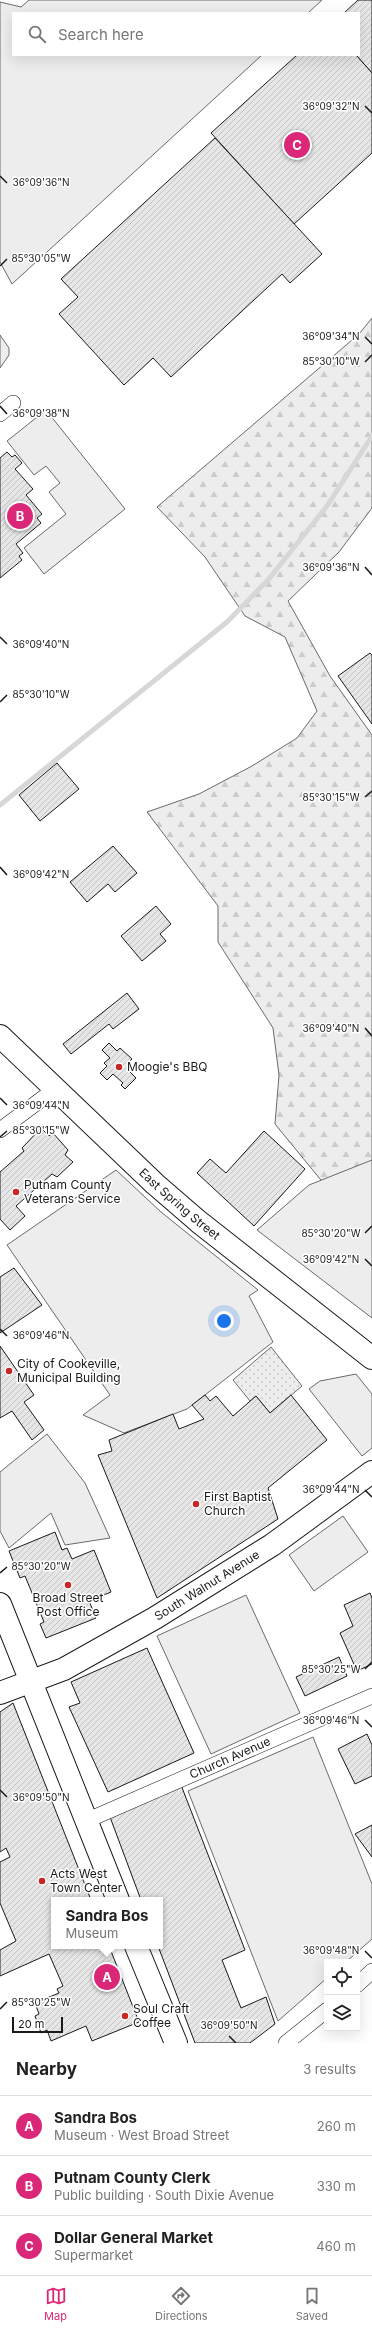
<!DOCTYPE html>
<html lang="en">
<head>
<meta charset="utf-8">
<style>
	:root { --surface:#fff; --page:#f2f2f2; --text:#222; --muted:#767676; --line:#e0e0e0; --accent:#db2777 }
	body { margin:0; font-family:Inter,sans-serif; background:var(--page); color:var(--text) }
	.controls { position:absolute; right:12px; bottom:12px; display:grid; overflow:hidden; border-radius:0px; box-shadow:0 4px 16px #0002 }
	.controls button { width:36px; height:36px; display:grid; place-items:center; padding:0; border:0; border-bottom:1px solid var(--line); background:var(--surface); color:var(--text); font:20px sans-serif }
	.scale { position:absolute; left:12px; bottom:10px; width:51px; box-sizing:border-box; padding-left:4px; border:2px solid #1a1a1a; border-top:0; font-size:11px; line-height:14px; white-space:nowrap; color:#1a1a1a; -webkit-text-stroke:3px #fff; paint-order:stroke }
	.you { position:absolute; left:224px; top:1321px; width:14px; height:14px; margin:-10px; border:3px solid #fff; border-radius:50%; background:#1a73e8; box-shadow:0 0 0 6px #1a73e833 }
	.badge { display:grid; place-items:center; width:26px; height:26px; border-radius:50%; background:var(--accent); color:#fff; font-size:13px; font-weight:700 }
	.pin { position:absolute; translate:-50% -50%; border:2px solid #fff; box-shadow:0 1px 4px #0006 }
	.popup { position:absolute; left:51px; top:1897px; width:112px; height:52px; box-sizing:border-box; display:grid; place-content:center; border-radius:0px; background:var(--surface); filter:drop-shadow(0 1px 3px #0005); font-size:13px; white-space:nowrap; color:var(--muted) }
	.popup b { font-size:15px; color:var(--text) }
	.popup::after { content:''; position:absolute; left:50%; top:100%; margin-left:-8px; border:8px solid transparent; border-top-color:var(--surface) }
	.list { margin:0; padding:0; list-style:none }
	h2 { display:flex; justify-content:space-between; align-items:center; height:52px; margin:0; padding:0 16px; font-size:17px }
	h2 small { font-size:13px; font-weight:400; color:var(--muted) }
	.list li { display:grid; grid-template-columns:26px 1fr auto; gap:12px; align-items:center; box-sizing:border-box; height:60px; padding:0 16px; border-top:1px solid var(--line) }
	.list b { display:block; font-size:15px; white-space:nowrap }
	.list p { margin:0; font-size:13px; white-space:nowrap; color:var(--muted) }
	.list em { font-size:13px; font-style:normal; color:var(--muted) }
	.icon { flex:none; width:22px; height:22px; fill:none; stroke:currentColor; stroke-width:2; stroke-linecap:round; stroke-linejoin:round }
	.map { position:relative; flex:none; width:372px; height:2043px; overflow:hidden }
	.search { position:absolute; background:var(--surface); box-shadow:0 4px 16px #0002; left:12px; right:12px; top:12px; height:44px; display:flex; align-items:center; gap:10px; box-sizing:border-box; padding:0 14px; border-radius:0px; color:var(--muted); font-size:15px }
	.sheet { height:232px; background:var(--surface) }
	nav { display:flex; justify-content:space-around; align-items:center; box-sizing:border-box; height:56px; border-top:1px solid var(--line); background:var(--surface); font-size:11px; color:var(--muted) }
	nav a { display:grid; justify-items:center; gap:2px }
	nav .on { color:var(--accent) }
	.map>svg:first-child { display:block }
	.green { fill:url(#green-dots); stroke:#6a6a6a }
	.forest { fill:url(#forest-firs); stroke:#6a6a6a }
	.pitch { fill:#ededed; stroke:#6a6a6a }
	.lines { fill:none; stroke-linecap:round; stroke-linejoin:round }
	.stream { stroke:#d7d7d7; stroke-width:5 }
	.building { fill:url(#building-hatch); stroke:#1a1a1a }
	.street-casing { stroke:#1a1a1a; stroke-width:16 }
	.secondary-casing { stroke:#1a1a1a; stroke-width:24 }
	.primary-casing { stroke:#1a1a1a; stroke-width:24 }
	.street { stroke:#fff; stroke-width:15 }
	.secondary { stroke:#fff; stroke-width:22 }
	.primary { stroke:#fff; stroke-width:22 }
	.ticks { fill:none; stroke:#1a1a1a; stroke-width:1.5 }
	.poi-dot { fill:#c62828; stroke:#fff; stroke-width:1.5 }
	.labels { text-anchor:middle; stroke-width:3; stroke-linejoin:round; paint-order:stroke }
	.poi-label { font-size:12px; fill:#1a1a1a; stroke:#fff; text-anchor:start }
	.street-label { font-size:12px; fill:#1a1a1a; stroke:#fff }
	.ticks-label { font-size:10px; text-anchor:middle; fill:#1a1a1a; stroke:#fff; stroke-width:3; stroke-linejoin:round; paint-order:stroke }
</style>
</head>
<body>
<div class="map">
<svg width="372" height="2043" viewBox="0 0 372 2043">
	<defs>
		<pattern id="green-dots" width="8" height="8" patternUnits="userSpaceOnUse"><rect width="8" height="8" fill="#ededed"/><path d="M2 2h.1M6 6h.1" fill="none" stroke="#cbcbcb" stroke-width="1.8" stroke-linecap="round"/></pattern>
		<pattern id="forest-firs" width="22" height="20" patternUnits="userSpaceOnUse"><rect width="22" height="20" fill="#ededed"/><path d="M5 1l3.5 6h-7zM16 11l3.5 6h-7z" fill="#cbcbcb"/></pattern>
		<pattern id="building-hatch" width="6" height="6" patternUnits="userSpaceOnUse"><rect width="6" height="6" fill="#e6e6e6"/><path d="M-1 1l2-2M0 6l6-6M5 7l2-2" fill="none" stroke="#c5c5c5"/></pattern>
	</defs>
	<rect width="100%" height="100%" fill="#fff"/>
	<!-- green -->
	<polygon class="green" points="271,1347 302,1386 270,1413 256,1396 250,1401 233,1380"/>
	<!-- forest -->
	<polygon class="forest" points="372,318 372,508 339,552 288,601 330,676 372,735 372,1162 325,1185 275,1124 279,1075 273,1028 218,942 218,906 147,812 199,794 252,766 297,738 317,711 285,637 245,616 205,557 157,507 359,334"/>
	<!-- pitch -->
	<g class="pitch">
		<polygon points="29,0 322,0 308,13 13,13 13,55 262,55 12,284 0,262 0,2 21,7"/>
		<polygon points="0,335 9,348 9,355 0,368"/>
		<polygon points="46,410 125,509 44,574 24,548 66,514 49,492 60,483 46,466 34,475 7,441"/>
		<polygon points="372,1160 372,1318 257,1230 309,1185"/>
		<polygon points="116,1170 161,1212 258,1290 249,1296 273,1342 187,1409 124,1433 83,1415 110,1395 7,1245"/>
		<polygon points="356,1374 372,1394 372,1448 362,1456 309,1389 320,1381"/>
		<polygon points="47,1434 85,1483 110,1538 65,1545 51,1513 9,1548 0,1531 0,1472"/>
		<polygon points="343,1516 368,1552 314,1591 289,1555"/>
		<polygon points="246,1595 300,1713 211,1754 157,1636"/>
		<polygon points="313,1737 372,1884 372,1939 346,1962 327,1962 327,1978 278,2021 188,1791"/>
	</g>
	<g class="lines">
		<!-- stream -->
		<polyline class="stream" points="0,805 227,622 268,580 327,506 372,436"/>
	</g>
	<!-- building -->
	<g class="building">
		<polygon points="358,0 372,0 372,73 356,55 359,55 359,13 344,13"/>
		<polygon points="297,55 356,55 372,73 372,153 294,224 211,133"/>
		<polygon points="215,138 322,254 290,283 282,274 171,377 153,358 124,385 59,314 78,297 61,279"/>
		<polygon points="7,452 12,457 15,455 22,463 15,469 33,489 26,495 42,514 37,518 41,523 16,544 23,553 19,556 22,560 0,578 0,458"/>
		<polygon points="370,653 372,655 372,724 338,676"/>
		<polygon points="57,763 79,789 40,821 19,795"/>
		<polygon points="113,846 137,873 115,892 108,884 87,902 70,882"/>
		<polygon points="156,906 171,924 160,934 166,941 142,961 121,936"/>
		<polygon points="127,993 139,1009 113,1029 109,1024 71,1054 63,1044"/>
		<polygon points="109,1043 117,1051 120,1048 132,1059 128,1063 132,1068 129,1071 136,1078 125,1089 121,1085 123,1083 113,1074 107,1080 100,1073 107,1066 104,1063 110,1058 102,1050"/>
		<polygon points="41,1128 49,1136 53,1133 68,1150 65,1155 73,1162 57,1177 52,1174 16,1206 25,1216 10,1230 0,1219 0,1172 24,1151 22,1148"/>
		<polygon points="264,1131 305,1169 254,1226 197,1173 210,1159 226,1173"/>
		<polygon points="14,1268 42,1305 0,1333 0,1277"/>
		<polygon points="0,1346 34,1395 24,1402 44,1430 32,1440 12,1411 0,1418"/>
		<polygon points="205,1395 210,1401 216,1396 233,1416 256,1396 270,1413 291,1395 327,1440 268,1488 278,1519 157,1598 98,1455 112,1451 109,1440 173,1414 179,1429 204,1419 192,1405"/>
		<polygon points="55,1532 62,1550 67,1548 72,1559 94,1550 111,1592 89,1601 96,1618 46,1638 40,1624 44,1622 25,1576 20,1578 9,1551"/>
		<polygon points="370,1593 372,1598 372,1664 357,1671 340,1633 353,1626 344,1605"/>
		<polygon points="147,1648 194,1753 108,1792 69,1707 80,1703 71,1682"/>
		<polygon points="339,1657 347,1676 305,1696 296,1677"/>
		<polygon points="13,1703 91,1900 54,1900 54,1946 109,1946 139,2022 92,2041 86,2026 51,2041 47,2030 41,2033 35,2016 39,2014 35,2003 59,1993 57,1989 63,1986 49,1954 0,1976 0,1950 16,1941 0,1903 0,1862 10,1857 6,1848 0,1852 0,1712"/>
		<polygon points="367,1734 372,1745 372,1776 355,1784 338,1749"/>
		<polygon points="181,1785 245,1950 222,1960 241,2008 266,1997 275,2024 250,2043 195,2043 158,1946 160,1900 141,1900 110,1817"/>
		<polygon points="372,1825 372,1857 355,1834"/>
	</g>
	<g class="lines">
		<defs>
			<g id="street">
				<polyline points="0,414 13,403"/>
				<polyline points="0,1130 54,1090"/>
				<path id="s1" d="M88,1820L372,1696"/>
				<polyline points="357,1985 372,1971"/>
				<polyline points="286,2043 327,2010"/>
			</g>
			<g id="secondary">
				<polyline points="0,1604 118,1900"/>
				<path id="s2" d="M0,1693L64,1669L155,1618L272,1545L372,1472"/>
				<polyline points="136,1946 176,2043"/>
			</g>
			<g id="primary">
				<path id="s3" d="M0,1036L155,1184L199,1222L372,1358"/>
			</g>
		</defs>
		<!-- street casing -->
		<use href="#street" class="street-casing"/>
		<!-- secondary casing -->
		<use href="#secondary" class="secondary-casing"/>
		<!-- primary casing -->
		<use href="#primary" class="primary-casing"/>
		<!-- street -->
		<use href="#street" class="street"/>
		<!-- secondary -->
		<use href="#secondary" class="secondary"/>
		<!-- primary -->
		<use href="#primary" class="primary"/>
	</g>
	<!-- ticks -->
	<path class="ticks" d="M365,106L372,113M0,176L7,183M0,266L7,259M365,337L372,344M365,362L372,355M0,406L7,414M365,567L372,575M0,637L7,644M0,702L7,695M365,797L372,791M0,867L7,875M365,1028L372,1036M0,1098L7,1105M0,1137L7,1131M365,1233L372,1226M365,1259L372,1266M0,1329L7,1336M365,1490L372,1497M0,1573L7,1567M365,1669L372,1662M365,1720L372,1727M0,1790L7,1797M365,1951L372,1958M0,2009L7,2002M229,2036L236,2043"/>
	<!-- markers -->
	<g class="poi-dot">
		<circle cx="119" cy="1067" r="4"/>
		<circle cx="16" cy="1192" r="4"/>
		<circle cx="9" cy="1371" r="4"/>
		<circle cx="196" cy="1504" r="4"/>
		<circle cx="68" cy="1585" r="4"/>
		<circle cx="42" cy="1881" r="4"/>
		<circle cx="125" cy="2016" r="4"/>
	</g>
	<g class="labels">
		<!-- poi labels -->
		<g class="poi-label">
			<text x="127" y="1071">Moogie's BBQ</text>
			<text x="24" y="1189">Putnam County<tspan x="24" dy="14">Veterans Service</tspan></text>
			<text x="17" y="1368">City of Cookeville,<tspan x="17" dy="14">Municipal Building</tspan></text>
			<text x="204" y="1501">First Baptist<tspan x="204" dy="14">Church</tspan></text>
			<text x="68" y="1602" text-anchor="middle">Broad Street<tspan x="68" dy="14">Post Office</tspan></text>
			<text x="50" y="1878">Acts West<tspan x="50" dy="14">Town Center</tspan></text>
			<text x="133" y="2013">Soul Craft<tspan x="133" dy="14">Coffee</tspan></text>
		</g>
		<!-- street labels -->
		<g class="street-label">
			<text dy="4" stroke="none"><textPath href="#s3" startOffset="246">East Spring Street</textPath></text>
			<text dy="4" stroke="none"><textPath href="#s2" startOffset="234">South Walnut Avenue</textPath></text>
			<text dy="4" stroke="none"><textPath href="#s1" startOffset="155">Church Avenue</textPath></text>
		</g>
	</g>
	<g class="ticks-label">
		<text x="331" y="110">36°09'32"N</text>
		<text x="41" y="186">36°09'36"N</text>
		<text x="41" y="262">85°30'05"W</text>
		<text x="331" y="340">36°09'34"N</text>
		<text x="331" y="365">85°30'10"W</text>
		<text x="41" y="417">36°09'38"N</text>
		<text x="331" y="571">36°09'36"N</text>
		<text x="41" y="648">36°09'40"N</text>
		<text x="41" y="698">85°30'10"W</text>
		<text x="331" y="801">85°30'15"W</text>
		<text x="41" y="878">36°09'42"N</text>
		<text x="331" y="1032">36°09'40"N</text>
		<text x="41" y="1109">36°09'44"N</text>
		<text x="41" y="1134">85°30'15"W</text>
		<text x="331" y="1237">85°30'20"W</text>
		<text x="331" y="1263">36°09'42"N</text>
		<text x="41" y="1339">36°09'46"N</text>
		<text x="331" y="1493">36°09'44"N</text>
		<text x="41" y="1570">85°30'20"W</text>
		<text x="331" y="1673">85°30'25"W</text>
		<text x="331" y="1724">36°09'46"N</text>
		<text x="41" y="1801">36°09'50"N</text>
		<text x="331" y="1954">36°09'48"N</text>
		<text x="41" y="2006">85°30'25"W</text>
		<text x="229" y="2029">36°09'50"N</text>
	</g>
</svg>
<div class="controls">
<button><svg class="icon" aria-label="locate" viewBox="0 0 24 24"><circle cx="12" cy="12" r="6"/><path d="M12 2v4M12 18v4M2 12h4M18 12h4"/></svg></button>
<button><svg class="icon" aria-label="layers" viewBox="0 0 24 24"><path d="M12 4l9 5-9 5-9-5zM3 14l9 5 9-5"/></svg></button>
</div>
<div class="scale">20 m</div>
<div class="you"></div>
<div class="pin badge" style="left:107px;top:1977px">A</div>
<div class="popup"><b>Sandra Bos</b>Museum</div>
<div class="pin badge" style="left:20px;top:516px">B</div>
<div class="pin badge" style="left:297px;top:145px">C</div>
<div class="search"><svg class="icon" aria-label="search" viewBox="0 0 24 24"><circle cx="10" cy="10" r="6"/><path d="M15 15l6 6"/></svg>Search here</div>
</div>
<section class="sheet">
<h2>Nearby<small>3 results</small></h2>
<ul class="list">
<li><span class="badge">A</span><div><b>Sandra Bos</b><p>Museum · West Broad Street</p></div><em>260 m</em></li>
<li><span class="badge">B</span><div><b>Putnam County Clerk</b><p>Public building · South Dixie Avenue</p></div><em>330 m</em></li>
<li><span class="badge">C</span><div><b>Dollar General Market</b><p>Supermarket</p></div><em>460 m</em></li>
</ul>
</section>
<nav>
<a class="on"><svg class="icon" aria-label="map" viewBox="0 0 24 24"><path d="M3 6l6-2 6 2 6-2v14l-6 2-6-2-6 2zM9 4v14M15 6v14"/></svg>Map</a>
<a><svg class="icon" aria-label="directions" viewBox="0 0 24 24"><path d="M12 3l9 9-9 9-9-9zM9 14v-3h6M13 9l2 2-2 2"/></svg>Directions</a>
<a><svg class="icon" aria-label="saved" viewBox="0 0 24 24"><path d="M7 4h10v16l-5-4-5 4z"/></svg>Saved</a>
</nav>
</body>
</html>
